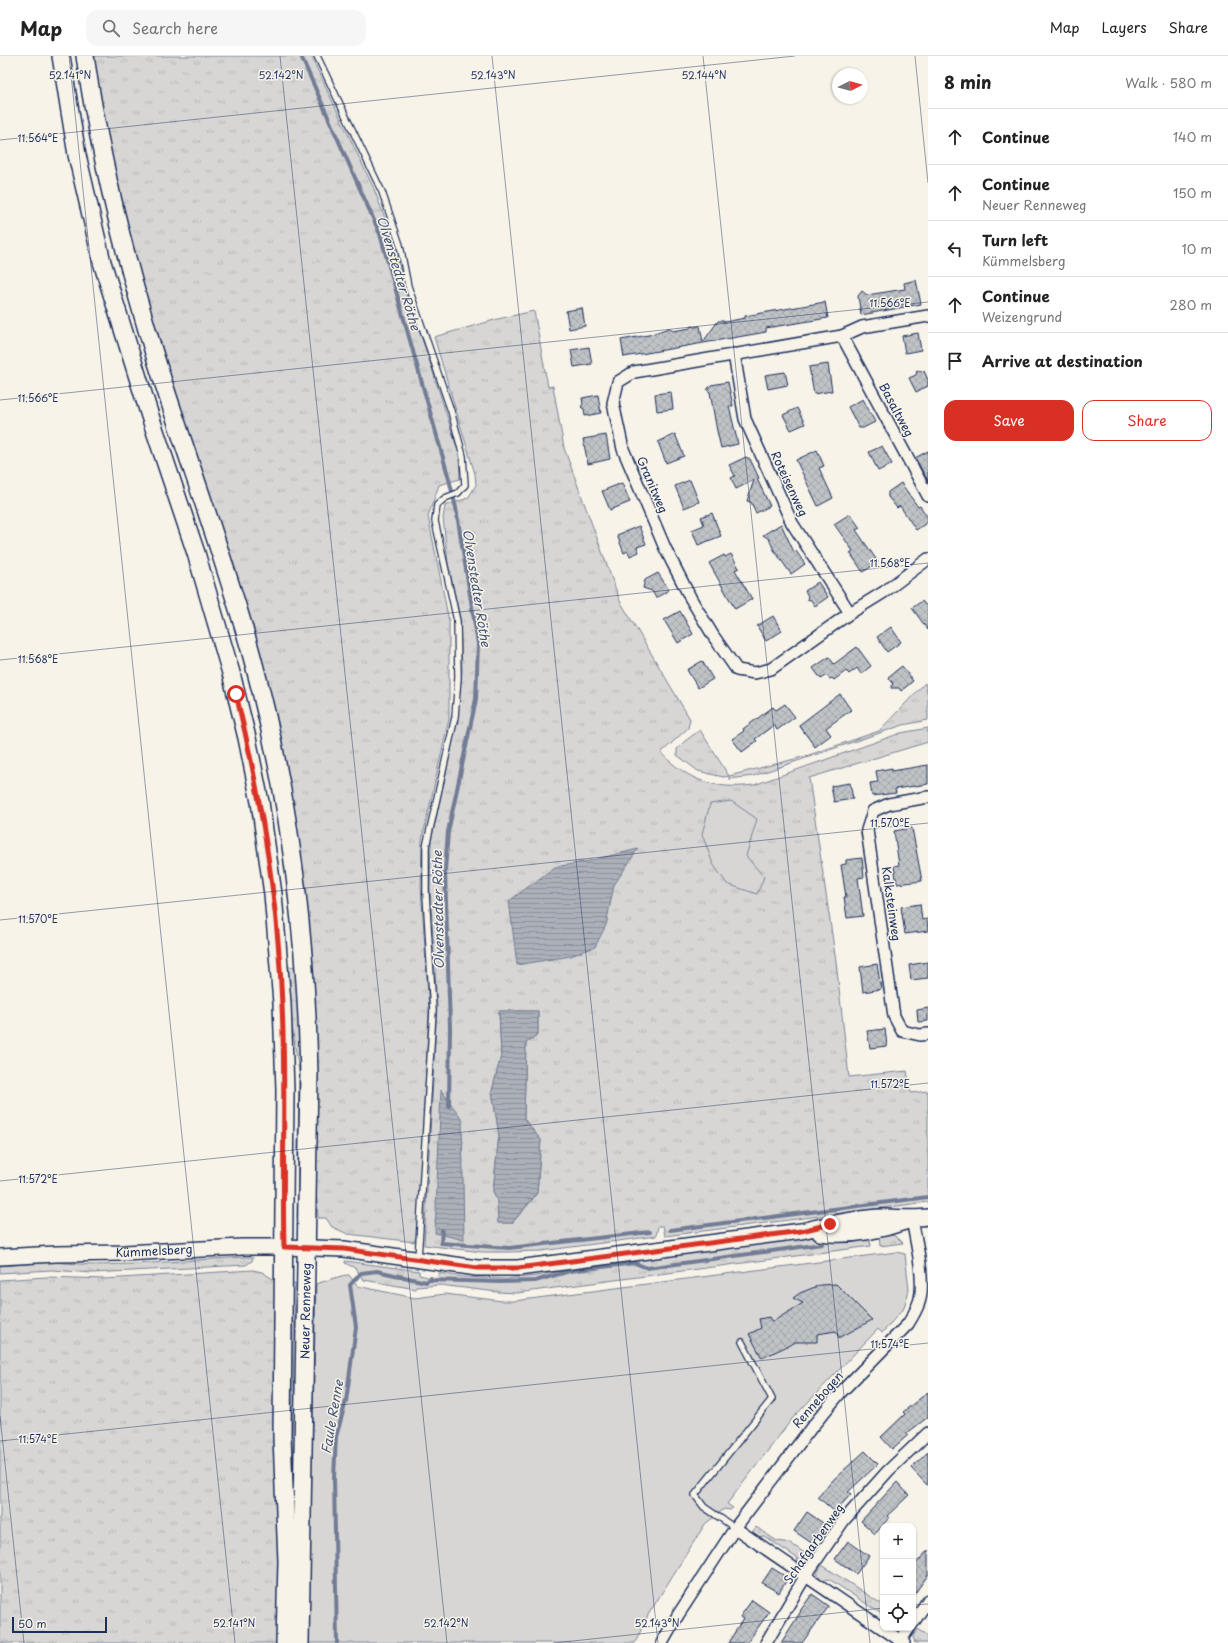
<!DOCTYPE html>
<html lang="en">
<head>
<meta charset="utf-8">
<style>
	:root { --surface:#fff; --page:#f6f6f6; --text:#222; --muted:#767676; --line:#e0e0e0; --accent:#d93025 }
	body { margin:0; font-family:"Playpen Sans",sans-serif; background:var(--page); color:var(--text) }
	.controls { position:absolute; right:12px; bottom:12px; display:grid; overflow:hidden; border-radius:8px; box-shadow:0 1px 3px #0004 }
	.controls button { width:36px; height:36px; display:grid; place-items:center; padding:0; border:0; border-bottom:1px solid var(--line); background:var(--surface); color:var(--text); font:20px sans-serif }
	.compass { position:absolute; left:832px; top:12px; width:36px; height:36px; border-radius:50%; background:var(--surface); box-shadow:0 1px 3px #0004; rotate:84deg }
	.scale { position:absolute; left:12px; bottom:10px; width:95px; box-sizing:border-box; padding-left:4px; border:2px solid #1b2f5e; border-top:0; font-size:11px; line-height:14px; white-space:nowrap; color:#1b2f5e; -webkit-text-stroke:3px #f7f3e8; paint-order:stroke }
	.stop { position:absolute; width:12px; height:12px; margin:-9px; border:3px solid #d93025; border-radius:50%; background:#fff }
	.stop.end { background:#d93025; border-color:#fff; box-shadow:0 1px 4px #0008 }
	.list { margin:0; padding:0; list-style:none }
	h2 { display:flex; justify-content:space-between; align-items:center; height:52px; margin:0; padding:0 16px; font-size:17px }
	h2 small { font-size:13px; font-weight:400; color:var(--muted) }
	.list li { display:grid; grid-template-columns:26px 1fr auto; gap:12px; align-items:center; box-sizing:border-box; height:56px; padding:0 16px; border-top:1px solid var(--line) }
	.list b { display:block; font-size:15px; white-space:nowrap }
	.list p { margin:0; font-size:13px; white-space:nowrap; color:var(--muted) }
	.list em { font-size:13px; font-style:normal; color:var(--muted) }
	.actions { display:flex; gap:8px; padding:12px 16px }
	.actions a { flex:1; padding:9px 0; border:1px solid var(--accent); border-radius:12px; text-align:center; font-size:14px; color:var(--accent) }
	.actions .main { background:var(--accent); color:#fff }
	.icon { flex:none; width:22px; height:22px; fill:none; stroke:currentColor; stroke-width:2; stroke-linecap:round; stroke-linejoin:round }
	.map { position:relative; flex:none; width:928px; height:1587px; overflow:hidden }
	header { display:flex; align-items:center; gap:24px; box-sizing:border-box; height:56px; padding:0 20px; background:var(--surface); border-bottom:1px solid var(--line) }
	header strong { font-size:19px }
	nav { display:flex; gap:22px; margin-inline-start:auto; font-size:14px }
	.search { width:280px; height:36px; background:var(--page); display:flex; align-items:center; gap:10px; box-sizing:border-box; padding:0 14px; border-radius:12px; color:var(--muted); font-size:15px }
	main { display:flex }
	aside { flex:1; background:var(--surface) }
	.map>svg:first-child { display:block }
	.grass { fill:url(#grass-tufts); stroke:#798299; fill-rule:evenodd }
	.park { fill:#d7d6d4; stroke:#798299 }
	.water { fill:url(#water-rules); stroke:#727c95 }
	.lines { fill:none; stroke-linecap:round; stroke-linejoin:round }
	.stream { stroke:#727c95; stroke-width:4 }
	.building { fill:url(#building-cross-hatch); stroke:#1b2f5e }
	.service-casing { stroke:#1b2f5e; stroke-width:8 }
	.minor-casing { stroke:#1b2f5e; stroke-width:14 }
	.secondary-casing { stroke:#1b2f5e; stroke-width:18 }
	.primary-casing { stroke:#1b2f5e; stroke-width:20 }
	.service { stroke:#f7f3e8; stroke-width:5.5 }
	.minor { stroke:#f7f3e8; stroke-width:11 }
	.secondary { stroke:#f7f3e8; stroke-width:15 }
	.primary { stroke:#f7f3e8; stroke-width:17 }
	.route { stroke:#d93025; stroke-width:5 }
	.ticks { fill:none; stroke:#1b2f5e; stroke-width:1; stroke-opacity:0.45 }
	.labels { text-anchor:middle; stroke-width:3; stroke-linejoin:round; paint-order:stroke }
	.street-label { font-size:12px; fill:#1b2f5e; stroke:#f7f3e8 }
	.water-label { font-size:13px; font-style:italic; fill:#465679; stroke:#f7f3e8 }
	.ticks-label { font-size:10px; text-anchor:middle; fill:#1b2f5e; stroke:#f7f3e8; stroke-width:3; stroke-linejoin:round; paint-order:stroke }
</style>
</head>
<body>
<header>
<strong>Map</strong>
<div class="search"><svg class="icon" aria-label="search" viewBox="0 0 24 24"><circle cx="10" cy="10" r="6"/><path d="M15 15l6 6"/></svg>Search here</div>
<nav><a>Map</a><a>Layers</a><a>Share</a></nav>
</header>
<main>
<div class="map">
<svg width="928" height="1587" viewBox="0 0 928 1587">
	<defs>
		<pattern id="grass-tufts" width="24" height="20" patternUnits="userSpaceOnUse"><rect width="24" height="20" fill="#d7d6d4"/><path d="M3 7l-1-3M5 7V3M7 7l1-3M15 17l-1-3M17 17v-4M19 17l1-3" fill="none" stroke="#b8b8b8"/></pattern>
		<pattern id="water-rules" width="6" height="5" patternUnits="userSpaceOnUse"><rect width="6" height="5" fill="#acb0b9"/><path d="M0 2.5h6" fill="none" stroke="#8b909a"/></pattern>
		<pattern id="building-cross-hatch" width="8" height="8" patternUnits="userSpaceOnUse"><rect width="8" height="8" fill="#c0c3c5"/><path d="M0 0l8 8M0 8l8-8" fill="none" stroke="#a4a8ac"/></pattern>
	</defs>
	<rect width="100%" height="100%" fill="#f7f3e8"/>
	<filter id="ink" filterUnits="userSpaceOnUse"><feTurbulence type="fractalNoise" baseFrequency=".025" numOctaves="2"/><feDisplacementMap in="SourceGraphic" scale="8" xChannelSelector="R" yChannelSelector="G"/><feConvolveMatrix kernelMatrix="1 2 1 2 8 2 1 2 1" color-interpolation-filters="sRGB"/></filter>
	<g filter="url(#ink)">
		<!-- grass -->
		<g class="grass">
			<polygon points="93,0 311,0 374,133 394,186 405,236 426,294 459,398 460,423 439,429 428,460 449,565 449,663 422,784 421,831 429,954 417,1180 414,1186 348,1178 332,1171 326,1162 318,1162 316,1133 310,885 213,450 147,248 110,100"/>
			<path d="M534,255L548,331L553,330L564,392L620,545L690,663L688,672L661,697C689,725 715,734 754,729L901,677L928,672V686L809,722L836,906L849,1021L907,1015L911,1037L928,1035V1146L665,1180L663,1170H658L656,1180L541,1195L509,1196H482L424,1189L437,950L430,832L431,786L457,666L462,615L460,562L448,507L443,462L445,450L468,442L476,429L475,418L434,281L498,263ZM499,955H538V978L526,987L524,1063L541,1084L537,1137L529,1148L512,1167H498L497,1145L493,1135L499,1079L492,1035L501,1000Z"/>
			<polygon points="925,627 928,639 928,664 903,669 753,720 729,723 729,720 723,721 698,715 677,699 677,693 685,685 700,674 729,720 806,700 879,675"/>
			<polygon points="297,910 301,992 300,1162 297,1162 299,1016 292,970 288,911"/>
			<path d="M879,1178C889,1177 896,1179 903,1187L880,1190Z"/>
			<polygon points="869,1179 871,1190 517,1237 497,1236 440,1229 416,1231 416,1233 364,1224 355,1212 345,1207 345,1205 419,1215 419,1219 437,1223 439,1217 463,1221 506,1223 537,1220 571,1213 649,1201 792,1182"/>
			<polygon points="244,1201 253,1201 252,1205 246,1209 92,1217 52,1214 0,1217 0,1210 52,1206 93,1209 135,1208"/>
			<polygon points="253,1214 262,1216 276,1225 279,1495 277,1587 0,1587 0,1224 47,1221 104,1223"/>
			<polygon points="292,1227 295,1227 292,1391 296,1471 293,1499 289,1393"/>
			<polygon points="756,1471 777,1485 790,1487 812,1502 806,1510 798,1509 797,1502 764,1480 757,1481 751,1478"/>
			<polygon points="822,1509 883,1549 883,1559 829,1523 822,1525 817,1517"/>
			<polygon points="917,1573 928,1580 928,1587 915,1587 913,1581"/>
		</g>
		<!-- park -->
		<g class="park">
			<polygon points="731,745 757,763 746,800 764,821 757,838 727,828 713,808 702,778 710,748"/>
			<path d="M897,1196L905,1198L909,1234L904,1252L882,1277L878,1273L792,1363L727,1448L733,1452L730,1454L724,1453L705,1468L648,1559L635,1587H308L316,1228C322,1226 345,1218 349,1219L357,1230L415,1242L445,1238L502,1245H514Z"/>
		</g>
		<!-- water -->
		<g class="water">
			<polygon points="638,793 614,829 606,869 595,891 571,900 517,909 509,845 555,811 584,806"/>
			<polygon points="499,955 538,955 538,978 526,987 524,1063 541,1084 537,1137 512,1167 498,1167 497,1145 493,1135 499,1079 492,1035 501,1000"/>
			<polygon points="441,1034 462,1063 464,1184 435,1177"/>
		</g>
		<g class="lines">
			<!-- stream -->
			<g class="stream">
				<polyline points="301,0 380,178 449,423 456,452 478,588 476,643 448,776 445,814 450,972 449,1050"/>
				<polyline points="442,1174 441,1187 509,1192 650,1176"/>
				<polyline points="670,1174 928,1141"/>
				<polyline points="429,1224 501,1226 535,1225 570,1215 635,1207 647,1212 822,1188"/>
				<polyline points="337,1587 334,1422 336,1381 346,1345 356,1271 350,1229 361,1217 377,1215 426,1226 429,1224 431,1222"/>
			</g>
		</g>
		<!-- building -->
		<g class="building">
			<polygon points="916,224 921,248 861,259 858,240 862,235 867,239 905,233 904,227"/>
			<polygon points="825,246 828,262 766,272 766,276 624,301 621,284 654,278 654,277 669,272 673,275 690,272 691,270 694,271 700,270 703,286 718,265 723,265 725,266 745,262 745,260"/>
			<polygon points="582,252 585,270 569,273 566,255"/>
			<polygon points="918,277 921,294 905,297 902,280"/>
			<polygon points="589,291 592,308 574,311 571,294"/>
			<polygon points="828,308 832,335 814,338 809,311"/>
			<polygon points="917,314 921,316 924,315 928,324 928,330 916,336 909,322 916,319"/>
			<polygon points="785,316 788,329 768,333 765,319"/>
			<polygon points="728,326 733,350 729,350 738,388 721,392 717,375 710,336 707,334 711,329"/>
			<polygon points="671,336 673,353 657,355 655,338"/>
			<polygon points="598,339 601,357 585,360 584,353 581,351 583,348 582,342"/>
			<polygon points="863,343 875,366 863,372 859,372 848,351"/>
			<polygon points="797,352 805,368 791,374 783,359"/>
			<polygon points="675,378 684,400 666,407 658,386"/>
			<polygon points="606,379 610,403 588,408 583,383"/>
			<polygon points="882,390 892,408 878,415 869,396"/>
			<polygon points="817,394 824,410 819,412 833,442 818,450 796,404"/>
			<polygon points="928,395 928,425 915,402"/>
			<polygon points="746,401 750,403 759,422 757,423 770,450 756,457 751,446 747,445 754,424 736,433 731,422 735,420 729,409"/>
			<polygon points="690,424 699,446 684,452 675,430"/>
			<polygon points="622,427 630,446 610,454 602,435"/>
			<polygon points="901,427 918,451 920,450 928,462 928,466 916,474 900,450 897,452 888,441 888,436"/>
			<polygon points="712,457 721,480 698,489 692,474 704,469 701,461"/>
			<polygon points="850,458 860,472 856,474 878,506 863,516 850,497 853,495 834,468"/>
			<polygon points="781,468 794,496 796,495 805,508 791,518 774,494 769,483 763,479"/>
			<polygon points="639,470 646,488 637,491 639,496 630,500 628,495 624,497 617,479"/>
			<polygon points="731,498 739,512 735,514 752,543 735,553 709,507 724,499 725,501"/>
			<polygon points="658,517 669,534 656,542 652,535 643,532 645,524"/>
			<polygon points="818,526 828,541 815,550 811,544 807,543 808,540 805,535"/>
			<polygon points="922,545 928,552 928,574 912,552"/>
			<polygon points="680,555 693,578 678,587 664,564"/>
			<polygon points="773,560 782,575 766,585 757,570"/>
			<polygon points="891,571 901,586 887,596 877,581"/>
			<polygon points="857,591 871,610 861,618 857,612 849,618 846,615 834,624 832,622 829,623 826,620 821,623 813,612 829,601 834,608"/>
			<polygon points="702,605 713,623 698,632 687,614"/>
			<polygon points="902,610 913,625 901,635 899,632 891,632 893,627 888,621"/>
			<polygon points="840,638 851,654 826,672 831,679 815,691 799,669"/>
			<polygon points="785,648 795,661 777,674 774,669 755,683 757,685 742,696 732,683 744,675 743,673 773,651 776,654"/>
			<polygon points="928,709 928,728 895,733 896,737 872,740 870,727 878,726 876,715 892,712 892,715"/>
			<polygon points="850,727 853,743 834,746 831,730"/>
			<polygon points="912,772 922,825 897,828 894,810 899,809 894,775"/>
			<polygon points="862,802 864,821 858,822 863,860 847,862 844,841 846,841 841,809 846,808 846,804"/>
			<polygon points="920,848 922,864 927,863 928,875 905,878 901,851"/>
			<polygon points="928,906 928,922 911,924 909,909"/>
			<polygon points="877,908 881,933 863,936 860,911"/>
			<polygon points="928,952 928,965 918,966 917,954"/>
			<polygon points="885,973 887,990 870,992 867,975"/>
			<polygon points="836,1228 872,1264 839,1282 836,1275 817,1278 817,1286 796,1286 762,1302 749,1278 761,1272 759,1263 769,1261 772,1266 803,1247 793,1242 800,1237 820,1229"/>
			<polygon points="928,1336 928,1361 906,1378 908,1379 892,1393 881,1381 905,1358 903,1356"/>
			<polygon points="865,1395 878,1408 848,1436 851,1438 835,1456 818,1441 834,1423"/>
			<polygon points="928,1396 928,1430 911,1412"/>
			<polygon points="897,1426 909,1439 887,1460 889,1462 875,1478 861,1465"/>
			<polygon points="807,1456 826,1469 813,1488 794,1475"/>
			<polygon points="848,1485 869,1500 856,1518 835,1503"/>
			<polygon points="928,1494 928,1519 913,1540 913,1511"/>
			<polygon points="772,1512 788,1522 779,1537 762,1527"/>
			<polygon points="812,1538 829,1550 802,1587 781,1587 801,1555 800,1555"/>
			<polygon points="752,1544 769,1556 747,1587 728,1587 743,1563 740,1561"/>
		</g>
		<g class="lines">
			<defs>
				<g id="service">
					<polyline points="317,0 382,136 400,189 408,230 451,355 463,400 465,429 458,437 445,442 437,449 435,465 457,565 458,621 455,661 426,791 426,838 433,955 418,1203"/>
					<polyline points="735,1472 704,1451 695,1439 772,1343 742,1286"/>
				</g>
				<g id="minor">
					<polyline points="928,260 862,271 842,280 634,316 618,326 613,347 623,393 665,492 691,543 714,581 737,614 755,617 771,613 850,557 884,536 928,503"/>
					<polyline points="842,280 928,440"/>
					<polyline points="734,298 745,363 792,467 850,557"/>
					<polyline points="928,741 889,748 873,755 867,774 894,960 902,975 920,979 928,978"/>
					<polyline points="735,1472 904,1587"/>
					<polyline points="913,1567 928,1544"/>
					<path d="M662,1587L678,1559L735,1472L811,1372L840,1337L908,1268C914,1258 920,1248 921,1237C923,1213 916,1186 912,1163"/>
					<polyline points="766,1587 806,1519 844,1464 888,1415 928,1377"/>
					<polyline points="899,1587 909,1572"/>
				</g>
				<g id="secondary">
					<path d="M820,1177C848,1181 879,1175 905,1166"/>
					<path id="s1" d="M0,1201L56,1198L124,1197L242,1191H283L344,1193L477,1212H518L801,1175C827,1169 855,1162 881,1161C897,1161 912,1163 928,1161"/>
				</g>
				<g id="primary">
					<polyline points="61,0 77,99 102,206 149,357 196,497 231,617 247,682 260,746 273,838 282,947 285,1034 282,1381 287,1505 285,1587"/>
					<path d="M85,0C100,101 124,199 154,297C185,397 223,496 251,597C289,734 306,876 309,1018L300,1587"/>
				</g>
			</defs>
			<!-- service casing -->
			<use href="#service" class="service-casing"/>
			<!-- minor casing -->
			<use href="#minor" class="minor-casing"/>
			<!-- secondary casing -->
			<use href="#secondary" class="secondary-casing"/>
			<!-- primary casing -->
			<use href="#primary" class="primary-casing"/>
			<!-- service -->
			<use href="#service" class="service"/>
			<!-- minor -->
			<use href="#minor" class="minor"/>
			<!-- secondary -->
			<use href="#secondary" class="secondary"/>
			<!-- primary -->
			<use href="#primary" class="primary"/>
		</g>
	</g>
	<g class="lines" filter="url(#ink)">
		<!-- route -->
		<path class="route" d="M236,638C261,740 278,844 282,949C286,1030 282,1110 284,1191L344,1193L477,1212H518L801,1175L830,1168"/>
	</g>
	<!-- ticks -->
	<path class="ticks" d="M69,0L235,1587M280,0L447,1587M492,0L658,1587M703,0L870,1587M915,0L928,127M0,84L795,0M0,344L928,246M0,604L928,507M0,864L928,767M0,1125L928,1027M0,1360L24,1587M0,1385L928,1287M913,1549L928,1548M554,1587L883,1552"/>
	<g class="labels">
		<!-- street labels -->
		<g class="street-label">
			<text transform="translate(896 354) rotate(62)" y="4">Basaltweg</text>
			<text transform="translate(789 428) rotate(65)" y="4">Roteisenweg</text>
			<text transform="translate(652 429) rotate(67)" y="4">Granitweg</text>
			<text transform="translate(891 848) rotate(82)" y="4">Kalksteinweg</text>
			<text dy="4" stroke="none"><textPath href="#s1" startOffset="154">Kümmelsberg</textPath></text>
			<text transform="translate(306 1255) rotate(-89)" y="4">Neuer Renneweg</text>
			<text transform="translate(818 1344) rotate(-49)" y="4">Rennebogen</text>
			<text transform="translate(814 1488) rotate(-55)" y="4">Schafgarbenweg</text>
		</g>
		<!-- water labels -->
		<g class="water-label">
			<text transform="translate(399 217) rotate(73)" y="5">Olvenstedter Röthe</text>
			<text transform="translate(477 532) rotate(81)" y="5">Olvenstedter Röthe</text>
			<text transform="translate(438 854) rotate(-91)" y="5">Olvenstedter Röthe</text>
			<text transform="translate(332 1361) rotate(-80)" y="5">Faule Renne</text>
		</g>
	</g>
	<g class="ticks-label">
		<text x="70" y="23">52.141°N</text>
		<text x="281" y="23">52.142°N</text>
		<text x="493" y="23">52.143°N</text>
		<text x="704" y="23">52.144°N</text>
		<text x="38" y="86">11.564°E</text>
		<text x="890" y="251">11.566°E</text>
		<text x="38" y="346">11.566°E</text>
		<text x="890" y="511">11.568°E</text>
		<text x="38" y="607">11.568°E</text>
		<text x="890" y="771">11.570°E</text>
		<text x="38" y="867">11.570°E</text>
		<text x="890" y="1032">11.572°E</text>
		<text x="38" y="1127">11.572°E</text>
		<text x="890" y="1292">11.574°E</text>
		<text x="38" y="1387">11.574°E</text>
		<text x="234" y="1571">52.141°N</text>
		<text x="446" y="1571">52.142°N</text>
		<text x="657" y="1571">52.143°N</text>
	</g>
</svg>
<div class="controls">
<button>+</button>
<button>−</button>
<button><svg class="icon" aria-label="locate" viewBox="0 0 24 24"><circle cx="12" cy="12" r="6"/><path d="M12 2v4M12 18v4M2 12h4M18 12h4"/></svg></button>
</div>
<svg class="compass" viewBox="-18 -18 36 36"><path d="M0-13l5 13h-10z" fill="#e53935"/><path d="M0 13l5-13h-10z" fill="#767676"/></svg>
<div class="scale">50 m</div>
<div class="stop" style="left:236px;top:638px"></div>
<div class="stop end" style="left:830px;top:1168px"></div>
</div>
<aside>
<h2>8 min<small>Walk · 580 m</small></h2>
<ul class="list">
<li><svg class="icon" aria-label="ahead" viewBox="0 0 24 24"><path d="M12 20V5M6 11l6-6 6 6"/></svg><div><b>Continue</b></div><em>140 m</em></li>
<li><svg class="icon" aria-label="ahead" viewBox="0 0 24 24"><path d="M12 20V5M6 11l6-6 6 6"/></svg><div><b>Continue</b><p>Neuer Renneweg</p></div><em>150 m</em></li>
<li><svg class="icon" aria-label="left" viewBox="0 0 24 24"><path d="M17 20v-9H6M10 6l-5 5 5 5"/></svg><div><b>Turn left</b><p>Kümmelsberg</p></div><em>10 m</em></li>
<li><svg class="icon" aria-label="ahead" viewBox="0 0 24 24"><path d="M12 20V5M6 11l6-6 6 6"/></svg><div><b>Continue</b><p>Weizengrund</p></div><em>280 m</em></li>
<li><svg class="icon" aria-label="arrive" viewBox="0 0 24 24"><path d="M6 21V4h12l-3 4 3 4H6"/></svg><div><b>Arrive at destination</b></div></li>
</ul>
<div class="actions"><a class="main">Save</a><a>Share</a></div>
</aside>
</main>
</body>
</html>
